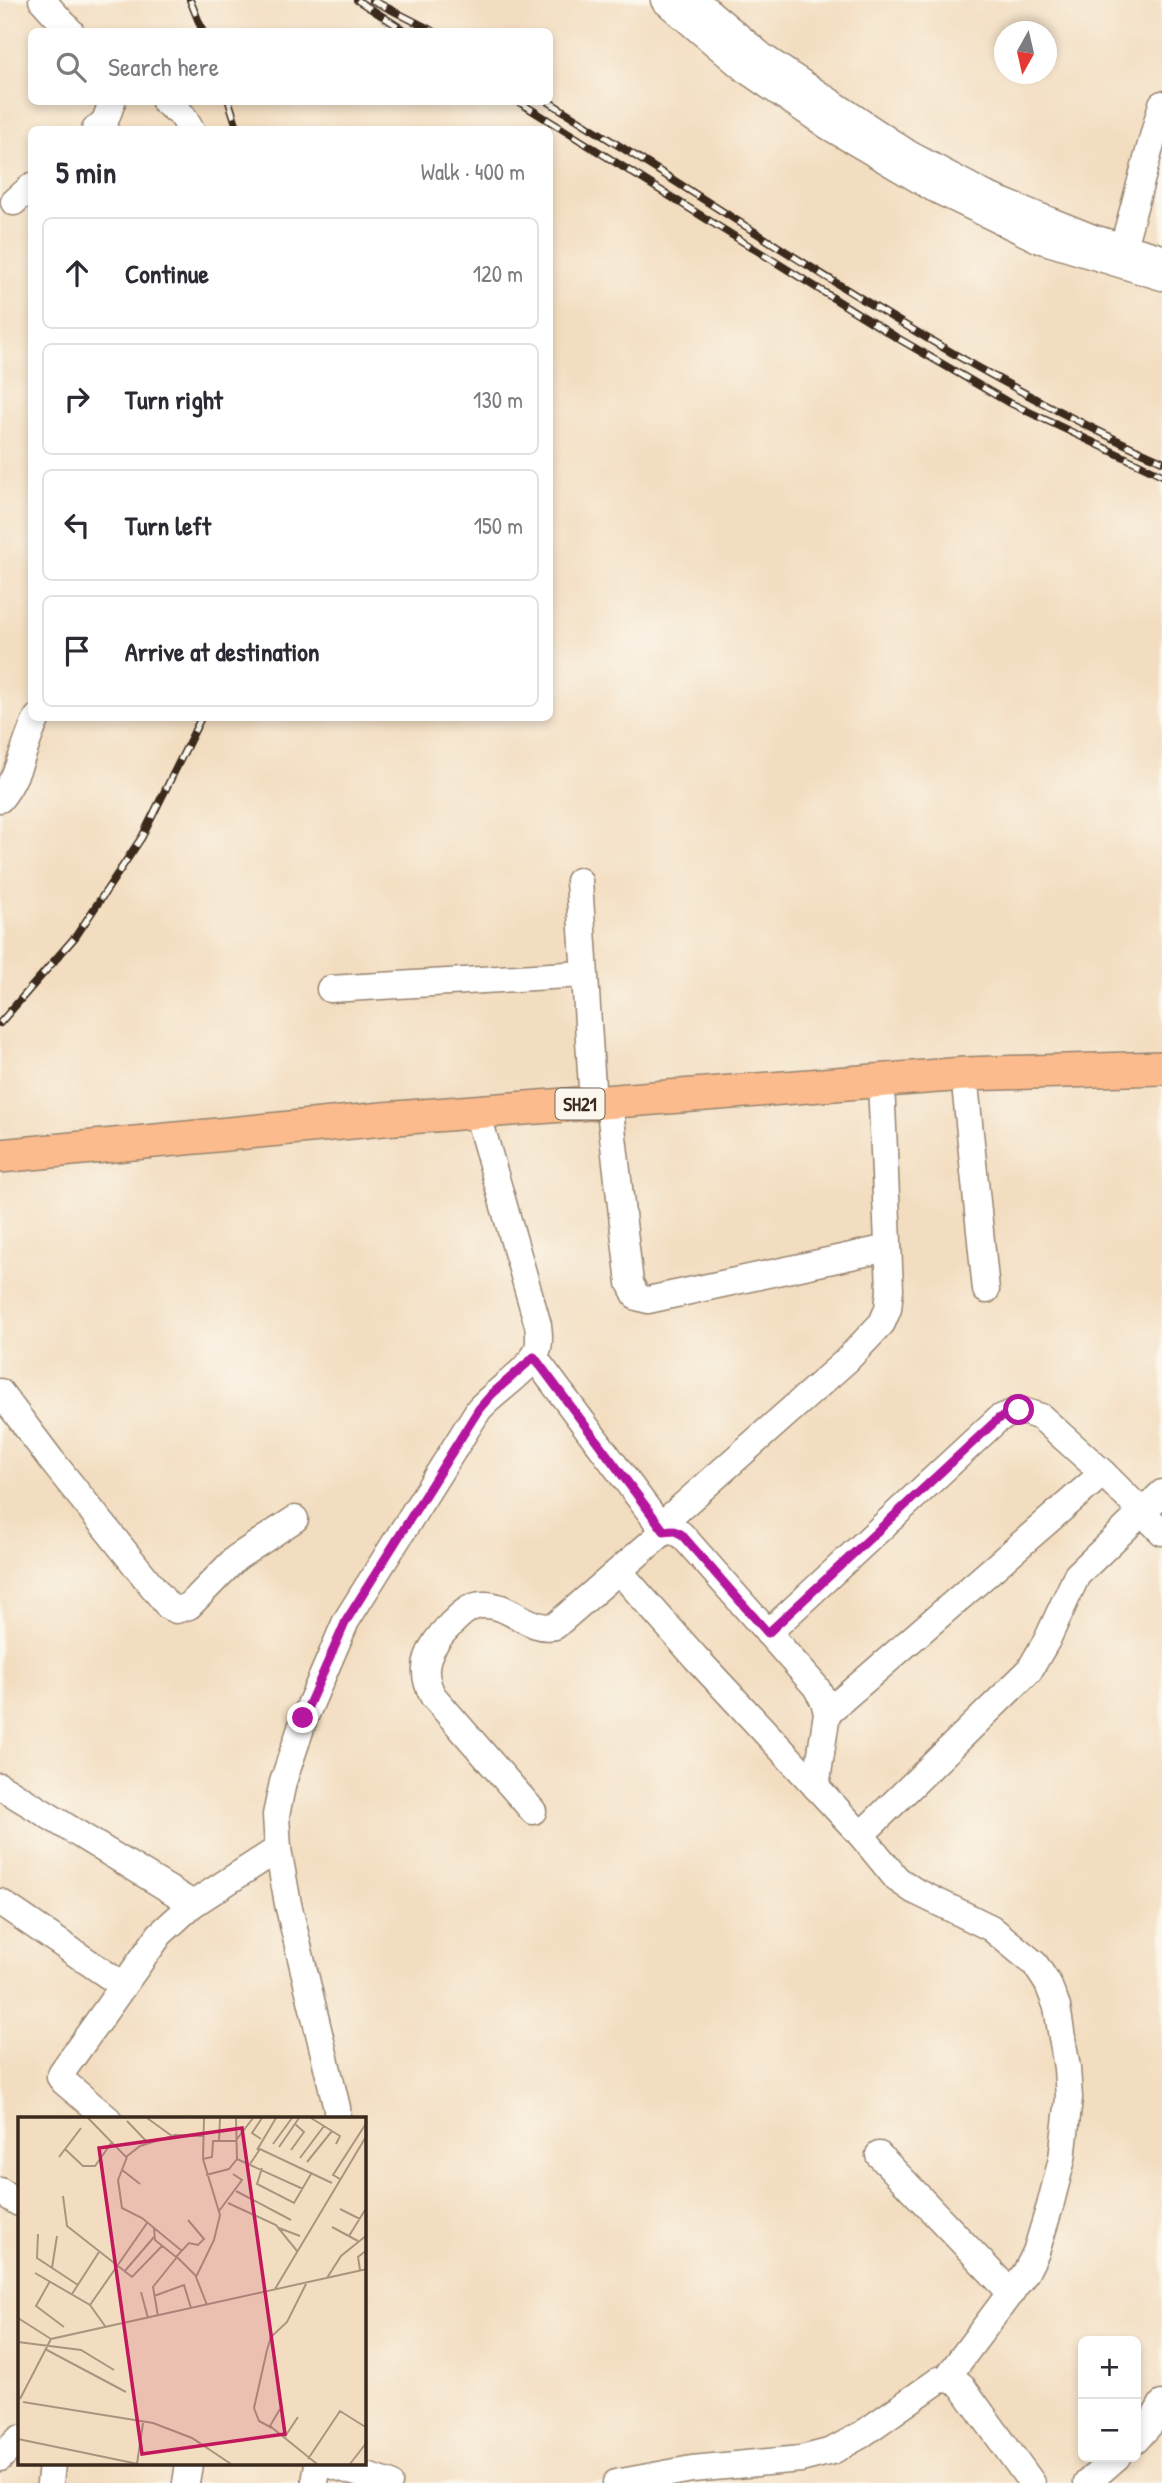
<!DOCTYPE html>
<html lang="en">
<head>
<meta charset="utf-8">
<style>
	:root { --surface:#fff; --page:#f7f7f7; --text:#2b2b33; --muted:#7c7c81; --line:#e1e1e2 }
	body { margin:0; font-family:"Patrick Hand",sans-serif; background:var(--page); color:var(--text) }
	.controls { position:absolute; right:21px; bottom:21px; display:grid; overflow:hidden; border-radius:10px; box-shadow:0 4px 10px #0003 }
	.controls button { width:63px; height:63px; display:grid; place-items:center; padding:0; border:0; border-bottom:2px solid var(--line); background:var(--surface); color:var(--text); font:35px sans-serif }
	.compass { position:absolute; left:994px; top:21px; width:63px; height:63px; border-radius:50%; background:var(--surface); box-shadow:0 4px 10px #0003; rotate:188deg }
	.stop { position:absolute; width:21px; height:21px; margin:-16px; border:5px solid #b5179e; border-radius:50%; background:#fff }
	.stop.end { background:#b5179e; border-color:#fff; box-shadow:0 2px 7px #0008 }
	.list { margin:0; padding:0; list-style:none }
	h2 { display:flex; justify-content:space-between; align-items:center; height:91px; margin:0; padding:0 28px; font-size:30px }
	h2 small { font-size:23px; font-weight:400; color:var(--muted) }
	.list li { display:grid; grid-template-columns:46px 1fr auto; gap:21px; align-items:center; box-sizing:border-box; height:112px; margin:0 14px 14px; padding:0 14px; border:2px solid var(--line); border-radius:10px }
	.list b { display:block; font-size:26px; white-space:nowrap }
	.list em { font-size:23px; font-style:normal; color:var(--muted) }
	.icon { flex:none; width:38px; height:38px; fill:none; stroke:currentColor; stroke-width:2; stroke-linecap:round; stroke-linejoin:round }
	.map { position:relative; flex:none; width:1162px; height:2483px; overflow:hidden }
	.search { position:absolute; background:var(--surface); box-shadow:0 4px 10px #0003; left:28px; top:28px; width:525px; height:77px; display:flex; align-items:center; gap:18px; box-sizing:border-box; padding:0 24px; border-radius:10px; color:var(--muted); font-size:26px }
	.panel { position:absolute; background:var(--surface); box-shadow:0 4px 10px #0003; left:28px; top:126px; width:525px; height:595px; border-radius:10px }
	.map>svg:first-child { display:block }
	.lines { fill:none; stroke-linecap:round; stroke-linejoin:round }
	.minor-casing { stroke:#97846f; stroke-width:29 }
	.major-casing { stroke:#97846f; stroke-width:36 }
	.minor { stroke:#fff; stroke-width:26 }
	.major { stroke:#fbbb8c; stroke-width:33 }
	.rail-casing { stroke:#3b2a1e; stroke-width:8 }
	.rail { stroke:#fbf7ec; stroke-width:5; stroke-dasharray:16; stroke-linecap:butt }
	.route { stroke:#b5179e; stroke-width:9 }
	.labels { text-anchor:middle; stroke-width:7; stroke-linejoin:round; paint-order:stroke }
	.shield { fill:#fbf7ec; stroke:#75685c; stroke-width:2 }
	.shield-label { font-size:19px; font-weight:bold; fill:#3b2a1e }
	.inset-road { fill:none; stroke:#a9957f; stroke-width:2 }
	.view { fill:#c2185b; fill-opacity:0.15; stroke:#c2185b; stroke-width:3.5 }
	.inset-edge { fill:none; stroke:#3b2a1e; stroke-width:3.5 }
</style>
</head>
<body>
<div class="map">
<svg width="1162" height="2483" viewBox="0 0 1162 2483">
	<rect width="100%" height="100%" fill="#fbf7ec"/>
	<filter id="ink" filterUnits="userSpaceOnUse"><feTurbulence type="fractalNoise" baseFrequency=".0143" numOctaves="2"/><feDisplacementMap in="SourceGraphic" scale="14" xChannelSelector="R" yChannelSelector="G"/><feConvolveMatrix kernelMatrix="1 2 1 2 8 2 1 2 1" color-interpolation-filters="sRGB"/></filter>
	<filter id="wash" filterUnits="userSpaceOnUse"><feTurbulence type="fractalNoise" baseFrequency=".00686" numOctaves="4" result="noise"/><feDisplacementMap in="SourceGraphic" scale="28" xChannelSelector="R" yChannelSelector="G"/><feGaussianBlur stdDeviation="1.57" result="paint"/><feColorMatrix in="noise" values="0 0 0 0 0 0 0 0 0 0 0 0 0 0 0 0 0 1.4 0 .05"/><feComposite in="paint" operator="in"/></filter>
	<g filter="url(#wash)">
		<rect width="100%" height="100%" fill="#f3ddc0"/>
	</g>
	<g filter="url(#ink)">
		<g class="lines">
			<defs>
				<g id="minor">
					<polyline points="42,0 71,32"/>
					<polyline points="664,0 746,70 828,126 933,188 1038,239 1162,277"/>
					<polyline points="695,0 763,57 909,154 986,195 1093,238 1162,258"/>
					<polyline points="165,102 182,115 191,130"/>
					<polyline points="95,130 105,121 112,102"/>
					<polyline points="14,202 32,186"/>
					<polyline points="1123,247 1162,104"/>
					<path d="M0,799C19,777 24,744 37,718"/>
					<polyline points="579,881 593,1103"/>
					<polyline points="330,989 584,974"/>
					<polyline points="964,1074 986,1290"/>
					<polyline points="609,1102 630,1283 637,1297 648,1300 888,1248"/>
					<polyline points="534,1357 664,1531"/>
					<polyline points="0,1392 52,1461 169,1607 176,1610 189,1606 236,1558 295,1519"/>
					<polyline points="660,1526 846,1361 882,1323 888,1309 890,1289 881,1082"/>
					<polyline points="619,1571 696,1658 861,1835 897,1879 913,1890 991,1928 1035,1964 1048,1984 1057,2007 1067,2068 1069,2098 1062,2159 1050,2206 1036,2252 1026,2272 946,2379"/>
					<polyline points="768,1633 998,1419 1019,1410 1041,1417 1103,1473 1162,1532"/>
					<polyline points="827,1713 1103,1473"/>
					<polyline points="0,1786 193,1904"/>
					<path d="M533,1811L433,1696C417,1667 430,1645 451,1624C460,1615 470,1605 483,1605C509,1603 529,1632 555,1626L661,1534L668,1530L681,1534L816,1687L824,1701L827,1713L816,1787"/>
					<polyline points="861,1835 1029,1671 1047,1640 1077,1575 1162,1493"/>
					<polyline points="0,1902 122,1985"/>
					<polyline points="108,2119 64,2082 60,2077 62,2072 160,1934 193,1904 278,1849"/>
					<path d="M337,2119V2108L288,1904L278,1849L276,1815L283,1782L304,1719L346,1621L479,1409C495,1391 532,1369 538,1348C540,1340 539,1332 538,1325L477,1112"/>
					<polyline points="879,2155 1011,2293"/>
					<polyline points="0,2191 19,2203"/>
					<polyline points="1136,2440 1152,2422 1162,2404"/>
					<polyline points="0,2458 19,2439"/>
					<polyline points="328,2464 389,2483"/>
					<polyline points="50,2483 52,2464"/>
					<polyline points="186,2483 189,2464"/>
					<polyline points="315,2483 318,2464"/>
					<path d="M616,2483L692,2469L801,2459L832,2451L861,2435L939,2380C948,2378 953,2380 961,2385L1032,2483"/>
					<polyline points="1087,2483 1117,2457"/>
				</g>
				<polyline id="major" points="0,1156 383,1119 964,1074 1162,1068"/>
			</defs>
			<!-- minor casing -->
			<use href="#minor" class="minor-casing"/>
			<!-- major casing -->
			<use href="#major" class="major-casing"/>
			<!-- minor -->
			<use href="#minor" class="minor"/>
			<!-- major -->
			<use href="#major" class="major"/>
			<defs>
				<g id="rail">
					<polyline points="190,0 203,32"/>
					<polyline points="357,0 407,32"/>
					<polyline points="372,0 435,32"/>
					<polyline points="229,102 238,130"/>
					<polyline points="519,102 894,336 1006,401 1162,475"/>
					<path d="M549,102C751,226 945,364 1162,461"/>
					<polyline points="0,1023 76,936 142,837 201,718"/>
				</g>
			</defs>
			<!-- rail casing -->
			<use href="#rail" class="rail-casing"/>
			<!-- rail -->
			<use href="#rail" class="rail"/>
		</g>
	</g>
	<g class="lines" filter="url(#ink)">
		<!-- route -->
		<polyline class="route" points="303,1718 346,1621 479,1409 492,1394 534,1357 664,1531 672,1530 681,1534 768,1633 998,1419 1019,1410"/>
	</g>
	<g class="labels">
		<!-- shield labels -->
		<rect class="shield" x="555.5" y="1088.5" width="49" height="31" rx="5"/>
		<g class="shield-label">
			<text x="580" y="1111">SH21</text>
		</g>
	</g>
	<!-- overview -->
	<g transform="translate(18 2117)">
		<rect width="348" height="348" fill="#f3ddc0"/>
		<path class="inset-road" d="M70,1L108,40L122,29L157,18L185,19M129,1L154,19M186,1L185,42L202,98L196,123L178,160L189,188M293,1L322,19L318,27M109,4L131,27M219,22L235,1M243,22L234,16L244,1M201,24L202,1M255,27L274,1M261,30L281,1M47,32L65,49H77L94,25M239,33L258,1M273,33L286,15L277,7M41,40L63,11M109,40L100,63L104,91L124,101L164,134M282,41L306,9M185,42L194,40L195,24H219M219,42L285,72M289,45L314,14M232,47L242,32L314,66M244,51L239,67L276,86L293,57M103,52L122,67M188,58L211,52L219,42L218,1M322,62L315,58L349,5M218,74L273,103M45,79L49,109L114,160L144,129M210,86L258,108L279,134M322,92L342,102M201,94L224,63L215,57M314,110L340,124M136,111L137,123L158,140L171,126L180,128L186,122L170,103M261,111L282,119M20,117L19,141L60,168M331,119L347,93M159,140L178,159M34,151L39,119M342,153L340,140L349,133M106,155L136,120M17,156L72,188L87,209M309,161L323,139L349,118M32,164L18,189L46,210M257,172L349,18M123,175L130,201M54,177L81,135M136,179L166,168L173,191M72,188L129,106M140,199L135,170L159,140M0,201L33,222M0,225L63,233L96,253M27,232L108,275M2,282L33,222L349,152M5,285L135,306L174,321L213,347M262,292L252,309L299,347M254,311L241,304L236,291L249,233L253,220L269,205L289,165M266,321L280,300M0,322L120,347M290,342L322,294L349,311M119,347L125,306M332,347L349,325"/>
		<path class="view" d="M224,11L267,317L124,337L81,31Z"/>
		<rect width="348" height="348" class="inset-edge"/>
	</g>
</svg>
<div class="controls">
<button>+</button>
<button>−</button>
</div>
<svg class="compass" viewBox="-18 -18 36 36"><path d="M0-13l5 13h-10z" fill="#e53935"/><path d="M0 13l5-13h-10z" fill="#7c7c81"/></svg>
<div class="stop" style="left:1019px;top:1410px"></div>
<div class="stop end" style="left:303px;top:1718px"></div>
<div class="search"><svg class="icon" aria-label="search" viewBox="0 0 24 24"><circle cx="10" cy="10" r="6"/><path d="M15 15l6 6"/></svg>Search here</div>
<section class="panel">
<h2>5 min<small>Walk · 400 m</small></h2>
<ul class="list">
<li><svg class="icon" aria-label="ahead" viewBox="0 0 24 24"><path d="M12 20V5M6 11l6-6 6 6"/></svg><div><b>Continue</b></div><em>120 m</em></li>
<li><svg class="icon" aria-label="right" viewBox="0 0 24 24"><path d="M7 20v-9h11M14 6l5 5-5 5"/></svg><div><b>Turn right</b></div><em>130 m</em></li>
<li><svg class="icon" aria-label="left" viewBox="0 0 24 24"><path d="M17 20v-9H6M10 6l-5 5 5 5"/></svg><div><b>Turn left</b></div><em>150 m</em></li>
<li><svg class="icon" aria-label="arrive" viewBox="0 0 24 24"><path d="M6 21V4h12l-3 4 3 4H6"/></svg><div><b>Arrive at destination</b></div></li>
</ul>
</section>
</div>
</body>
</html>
